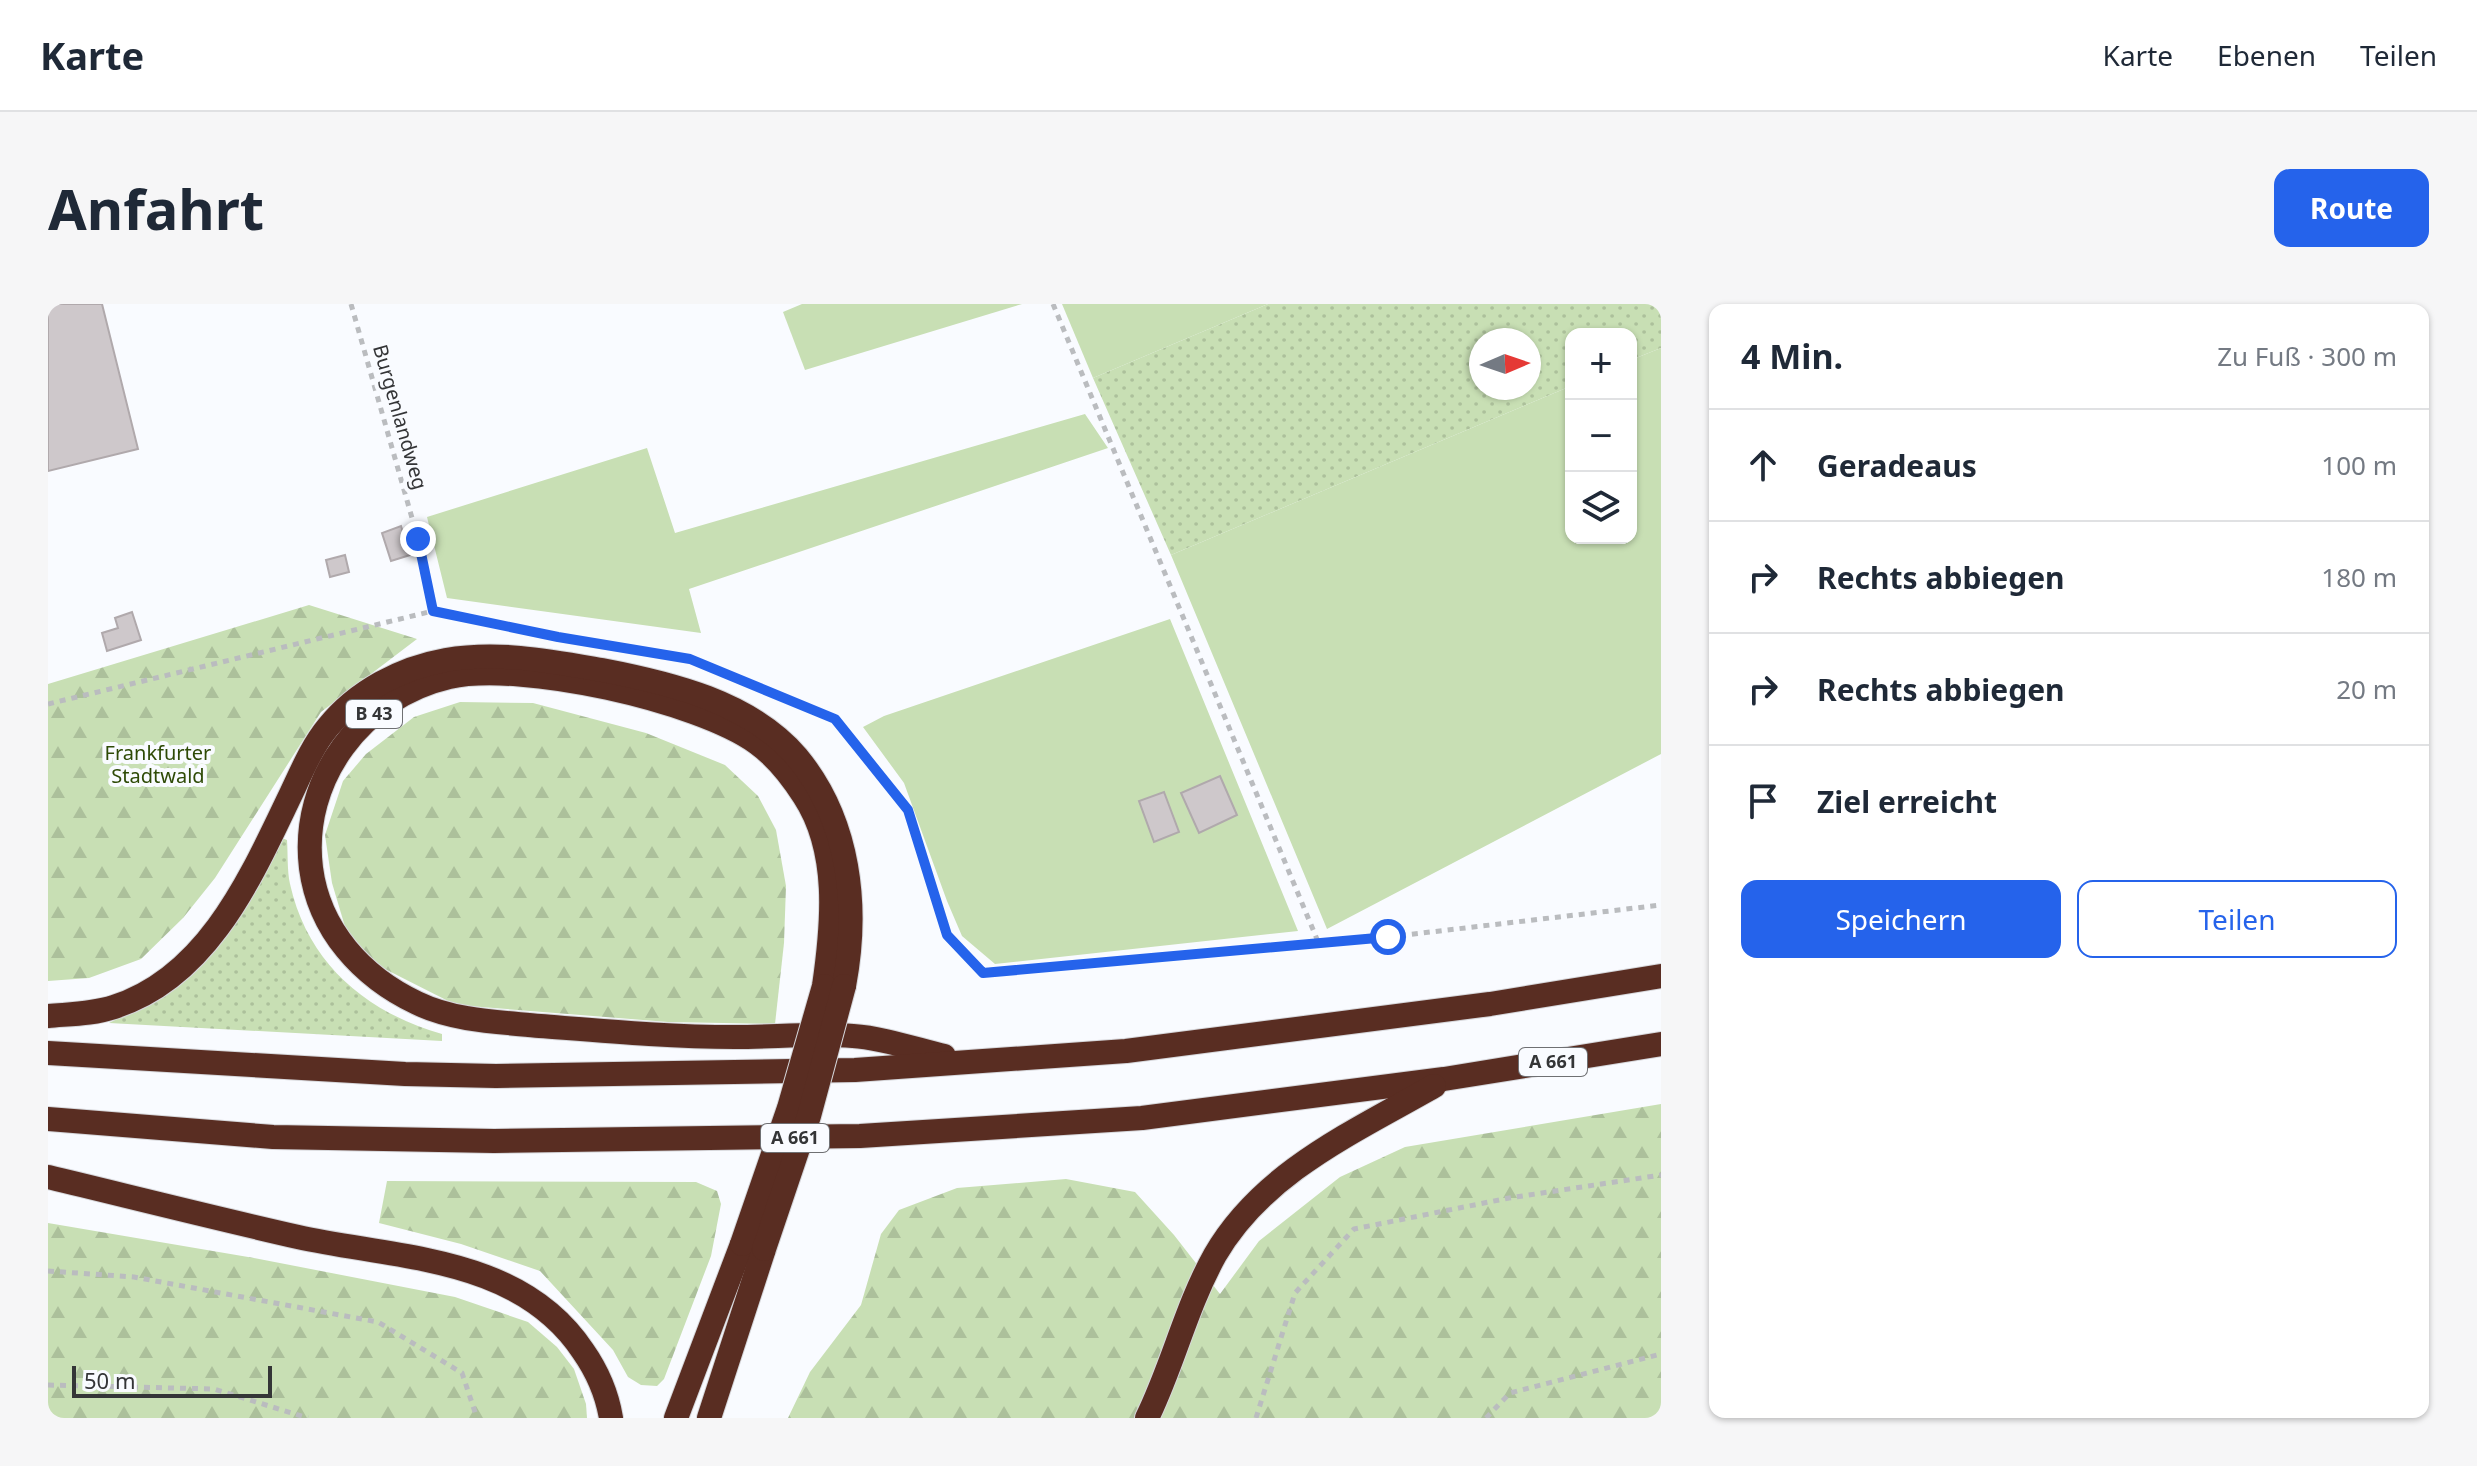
<!DOCTYPE html>
<html lang="de">
<head>
<meta charset="utf-8">
<style>
	:root { --surface:#fff; --page:#f6f6f7; --text:#1f2937; --muted:#747a83; --line:#e0e1e3; --accent:#2563eb }
	body { margin:0; font-family:"Noto Sans",sans-serif; background:var(--page); color:var(--text) }
	.controls { position:absolute; right:24px; top:24px; display:grid; overflow:hidden; border-radius:16px; box-shadow:0 2px 6px #0004 }
	.controls button { width:72px; height:72px; display:grid; place-items:center; padding:0; border:0; border-bottom:2px solid var(--line); background:var(--surface); color:var(--text); font:40px sans-serif }
	.compass { position:absolute; left:1421px; top:24px; width:72px; height:72px; border-radius:50%; background:var(--surface); box-shadow:0 2px 6px #0004; rotate:88deg }
	.scale { position:absolute; left:24px; bottom:20px; width:200px; box-sizing:border-box; padding-left:8px; border:4px solid #343537; border-top:0; font-size:22px; line-height:28px; white-space:nowrap; color:#343537; -webkit-text-stroke:6px #f9fbff; paint-order:stroke }
	.stop { position:absolute; width:24px; height:24px; margin:-18px; border:6px solid #2563eb; border-radius:50%; background:#fff }
	.stop.end { background:#2563eb; border-color:#fff; box-shadow:0 2px 8px #0008 }
	.list { margin:0; padding:0; list-style:none }
	h2 { display:flex; justify-content:space-between; align-items:center; height:104px; margin:0; padding:0 32px; font-size:34px }
	h2 small { font-size:26px; font-weight:400; color:var(--muted) }
	.list li { display:grid; grid-template-columns:52px 1fr auto; gap:24px; align-items:center; box-sizing:border-box; height:112px; padding:0 32px; border-top:2px solid var(--line) }
	.list b { display:block; font-size:30px; white-space:nowrap }
	.list em { font-size:26px; font-style:normal; color:var(--muted) }
	.actions { display:flex; gap:16px; padding:24px 32px }
	.actions a { flex:1; padding:18px 0; border:2px solid var(--accent); border-radius:16px; text-align:center; font-size:28px; color:var(--accent) }
	.actions .main { background:var(--accent); color:#fff }
	.icon { flex:none; width:44px; height:44px; fill:none; stroke:currentColor; stroke-width:2; stroke-linecap:round; stroke-linejoin:round }
	.map { position:relative; flex:none; width:1613px; height:1114px; overflow:hidden; border-radius:16px }
	header { display:flex; align-items:center; gap:48px; box-sizing:border-box; height:112px; padding:0 40px; background:var(--surface); border-bottom:2px solid var(--line) }
	header strong { font-size:38px }
	nav { display:flex; gap:44px; margin-inline-start:auto; font-size:28px }
	.intro { display:flex; align-items:center; justify-content:space-between; box-sizing:border-box; height:192px; padding:0 48px }
	h1 { margin:0; font-size:56px }
	.button { padding:20px 36px; border-radius:16px; background:var(--accent); color:#fff; font-size:28px; font-weight:700 }
	main { display:flex; gap:48px; padding:0 48px }
	aside { flex:1; background:var(--surface); border-radius:16px; box-shadow:0 2px 6px #0004 }
	.map>svg:first-child { display:block }
	.grass { fill:url(#grass-dots); fill-rule:evenodd }
	.forest { fill:url(#forest-firs) }
	.garden { fill:#c8dfb4 }
	.building { fill:#cec8cb; stroke:#b0a9ac; stroke-width:2 }
	.lines { fill:none; stroke-linecap:round; stroke-linejoin:round }
	.highway-casing { stroke:#d6d7db; stroke-width:26 }
	.path { stroke:#babcbf; stroke-width:5; stroke-dasharray:6 6; stroke-linecap:butt }
	.highway { stroke:#592d22; stroke-width:24 }
	.highway-bridge-casing { stroke:#d6d7db; stroke-width:26; stroke-linecap:butt }
	.highway-bridge { stroke:#592d22; stroke-width:24 }
	.route { stroke:#2563eb; stroke-width:10 }
	.labels { text-anchor:middle; stroke-width:8; stroke-linejoin:round; paint-order:stroke }
	.shield { fill:#f9fbff; stroke:#6f7073; stroke-width:2 }
	.shield-label { font-size:18px; font-weight:bold; fill:#343537 }
	.street-label { font-size:20px; fill:#343537; stroke:#f9fbff }
	.park-label { font-size:20px; fill:#2e4a06; stroke:#f9fbff }
</style>
</head>
<body>
<header>
<strong>Karte</strong>
<nav><a>Karte</a><a>Ebenen</a><a>Teilen</a></nav>
</header>
<div class="intro"><h1>Anfahrt</h1><a class="button">Route</a></div>
<main>
<div class="map">
<svg width="1613" height="1114" viewBox="0 0 1613 1114">
	<defs>
		<pattern id="grass-dots" width="8" height="8" patternUnits="userSpaceOnUse" patternTransform="scale(2)"><rect width="8" height="8" fill="#c8dfb4"/><path d="M2 2h.1M6 6h.1" fill="none" stroke="#acc09b" stroke-width="1.8" stroke-linecap="round"/></pattern>
		<pattern id="forest-firs" width="22" height="20" patternUnits="userSpaceOnUse" patternTransform="scale(2)"><rect width="22" height="20" fill="#c8dfb4"/><path d="M5 1l3.5 6h-7zM16 11l3.5 6h-7z" fill="#acc09b"/></pattern>
	</defs>
	<rect width="100%" height="100%" fill="#f9fbff"/>
	<!-- grass -->
	<g class="grass">
		<path d="M1220,0H1613V44L1583,56V30H1523V82L1123,251L1045,74ZM1433,36H1481V84H1433Z"/>
		<path d="M234,534L239,536C240,550 239,566 242,580C260,660 318,708 394,730V737L61,719L116,691L135,678Z"/>
	</g>
	<!-- forest -->
	<g class="forest">
		<polygon points="261,301 369,335 273,408 167,574 135,614 93,655 41,674 0,677 0,380"/>
		<polygon points="412,398 485,399 598,429 677,461 710,492 728,526 738,582 736,639 727,720 620,718 408,701 327,660 298,626 284,579 277,531 295,477 318,450 366,413"/>
		<polygon points="1613,800 1613,1114 740,1114 762,1068 813,1001 833,930 851,906 909,884 1018,875 1087,888 1126,931 1172,990 1211,937 1292,873 1357,843"/>
		<polygon points="339,877 648,878 669,887 673,900 663,952 616,1075 609,1082 593,1081 580,1073 565,1046 492,967 413,940 331,919"/>
		<polygon points="0,919 206,954 407,993 480,1018 509,1043 526,1065 538,1100 539,1114 0,1114"/>
	</g>
	<!-- garden -->
	<g class="garden">
		<polygon points="754,0 974,0 757,66 735,8"/>
		<polygon points="1014,0 1220,0 1045,74"/>
		<polygon points="1613,44 1613,450 1279,625 1123,251 1523,82 1523,234 1583,234 1583,56"/>
		<polygon points="1037,110 1060,144 641,285 653,329 399,294 379,213 599,144 627,229"/>
		<polygon points="1122,315 1250,627 947,660 914,632 899,597 856,479 815,423 836,412"/>
	</g>
	<!-- building -->
	<g class="building">
		<polygon points="0,0 54,0 90,145 0,167"/>
		<polygon points="353,222 362,251 343,257 334,229"/>
		<polygon points="297,251 301,268 282,273 278,256"/>
		<polygon points="84,308 93,336 59,347 54,329 70,324 67,314"/>
		<polygon points="1172,472 1189,511 1151,529 1133,489"/>
		<polygon points="1116,488 1131,528 1106,538 1091,497"/>
	</g>
	<g class="lines">
		<defs>
			<g id="highway">
				<path d="M776,682C785,620 792,547 756,492C744,473 727,452 709,439C649,396 473,357 401,373C314,393 252,475 263,564C271,626 314,673 369,699C406,717 452,718 492,722C556,727 622,733 687,733C726,733 766,729 805,732C835,734 867,745 896,752"/>
				<path d="M0,712C22,710 45,710 66,703C160,673 203,573 242,492C253,469 264,442 280,423C309,387 353,364 398,356C451,347 502,357 554,366C622,379 702,398 749,453C802,517 811,603 796,682"/>
				<polyline points="0,749 357,770 448,772 807,766 1078,747 1442,700 1613,672"/>
				<polyline points="0,815 225,833 446,837 812,832 1094,814 1396,775 1613,740"/>
				<path d="M0,873C83,893 166,914 250,933C350,955 472,952 535,1047C549,1067 559,1090 563,1114"/>
				<polyline points="628,1114 694,940"/>
				<polyline points="661,1114 716,945"/>
				<path d="M1099,1114C1125,1061 1138,1003 1167,951C1215,868 1306,828 1386,782"/>
			</g>
		</defs>
		<!-- highway casing -->
		<use href="#highway" class="highway-casing"/>
		<!-- path -->
		<g class="path">
			<polyline points="303,0 370,235 385,307"/>
			<polyline points="1005,0 1271,640"/>
			<polyline points="606,349 642,355 787,415 860,506 899,631 935,669 1340,633 1613,601"/>
			<polyline points="0,400 385,307 482,327"/>
			<polyline points="0,967 86,973 330,1018 414,1069 429,1114"/>
			<polyline points="0,1081 166,1085 260,1114"/>
			<polyline points="1208,1114 1247,989 1306,925 1461,894 1613,871"/>
			<polyline points="1438,1114 1462,1089 1613,1050"/>
		</g>
		<!-- highway -->
		<use href="#highway" class="highway"/>
		<defs>
			<g id="highway-bridge">
				<polyline points="694,940 741,804 776,682"/>
				<polyline points="716,945 761,812 796,682"/>
			</g>
		</defs>
		<!-- highway-bridge casing -->
		<use href="#highway-bridge" class="highway-bridge-casing"/>
		<!-- highway-bridge -->
		<use href="#highway-bridge" class="highway-bridge"/>
	</g>
	<g class="lines">
		<!-- route -->
		<polyline class="route" points="370,235 385,307 510,333 642,355 787,415 860,506 899,631 935,669 1340,633"/>
	</g>
	<g class="labels">
		<!-- shield labels -->
		<g class="shield">
			<rect x="298" y="396" width="56" height="28" rx="6"/>
			<rect x="1471" y="744" width="68" height="28" rx="6"/>
			<rect x="713" y="820" width="68" height="28" rx="6"/>
		</g>
		<g class="shield-label">
			<text x="326" y="416">B 43</text>
			<text x="1505" y="764">A 661</text>
			<text x="747" y="840">A 661</text>
		</g>
		<!-- street labels -->
		<g class="street-label">
			<text transform="translate(352 113) rotate(74)" y="7">Burgenlandweg</text>
		</g>
		<!-- park labels -->
		<g class="park-label">
			<text x="110" y="456">Frankfurter<tspan x="110" dy="23">Stadtwald</tspan></text>
		</g>
	</g>
</svg>
<div class="controls">
<button>+</button>
<button>−</button>
<button><svg class="icon" aria-label="layers" viewBox="0 0 24 24"><path d="M12 4l9 5-9 5-9-5zM3 14l9 5 9-5"/></svg></button>
</div>
<svg class="compass" viewBox="-18 -18 36 36"><path d="M0-13l5 13h-10z" fill="#e53935"/><path d="M0 13l5-13h-10z" fill="#747a83"/></svg>
<div class="scale">50 m</div>
<div class="stop" style="left:1340px;top:633px"></div>
<div class="stop end" style="left:370px;top:235px"></div>
</div>
<aside>
<h2>4 Min.<small>Zu Fuß · 300 m</small></h2>
<ul class="list">
<li><svg class="icon" aria-label="ahead" viewBox="0 0 24 24"><path d="M12 20V5M6 11l6-6 6 6"/></svg><div><b>Geradeaus</b></div><em>100 m</em></li>
<li><svg class="icon" aria-label="right" viewBox="0 0 24 24"><path d="M7 20v-9h11M14 6l5 5-5 5"/></svg><div><b>Rechts abbiegen</b></div><em>180 m</em></li>
<li><svg class="icon" aria-label="right" viewBox="0 0 24 24"><path d="M7 20v-9h11M14 6l5 5-5 5"/></svg><div><b>Rechts abbiegen</b></div><em>20 m</em></li>
<li><svg class="icon" aria-label="arrive" viewBox="0 0 24 24"><path d="M6 21V4h12l-3 4 3 4H6"/></svg><div><b>Ziel erreicht</b></div></li>
</ul>
<div class="actions"><a class="main">Speichern</a><a>Teilen</a></div>
</aside>
</main>
</body>
</html>
